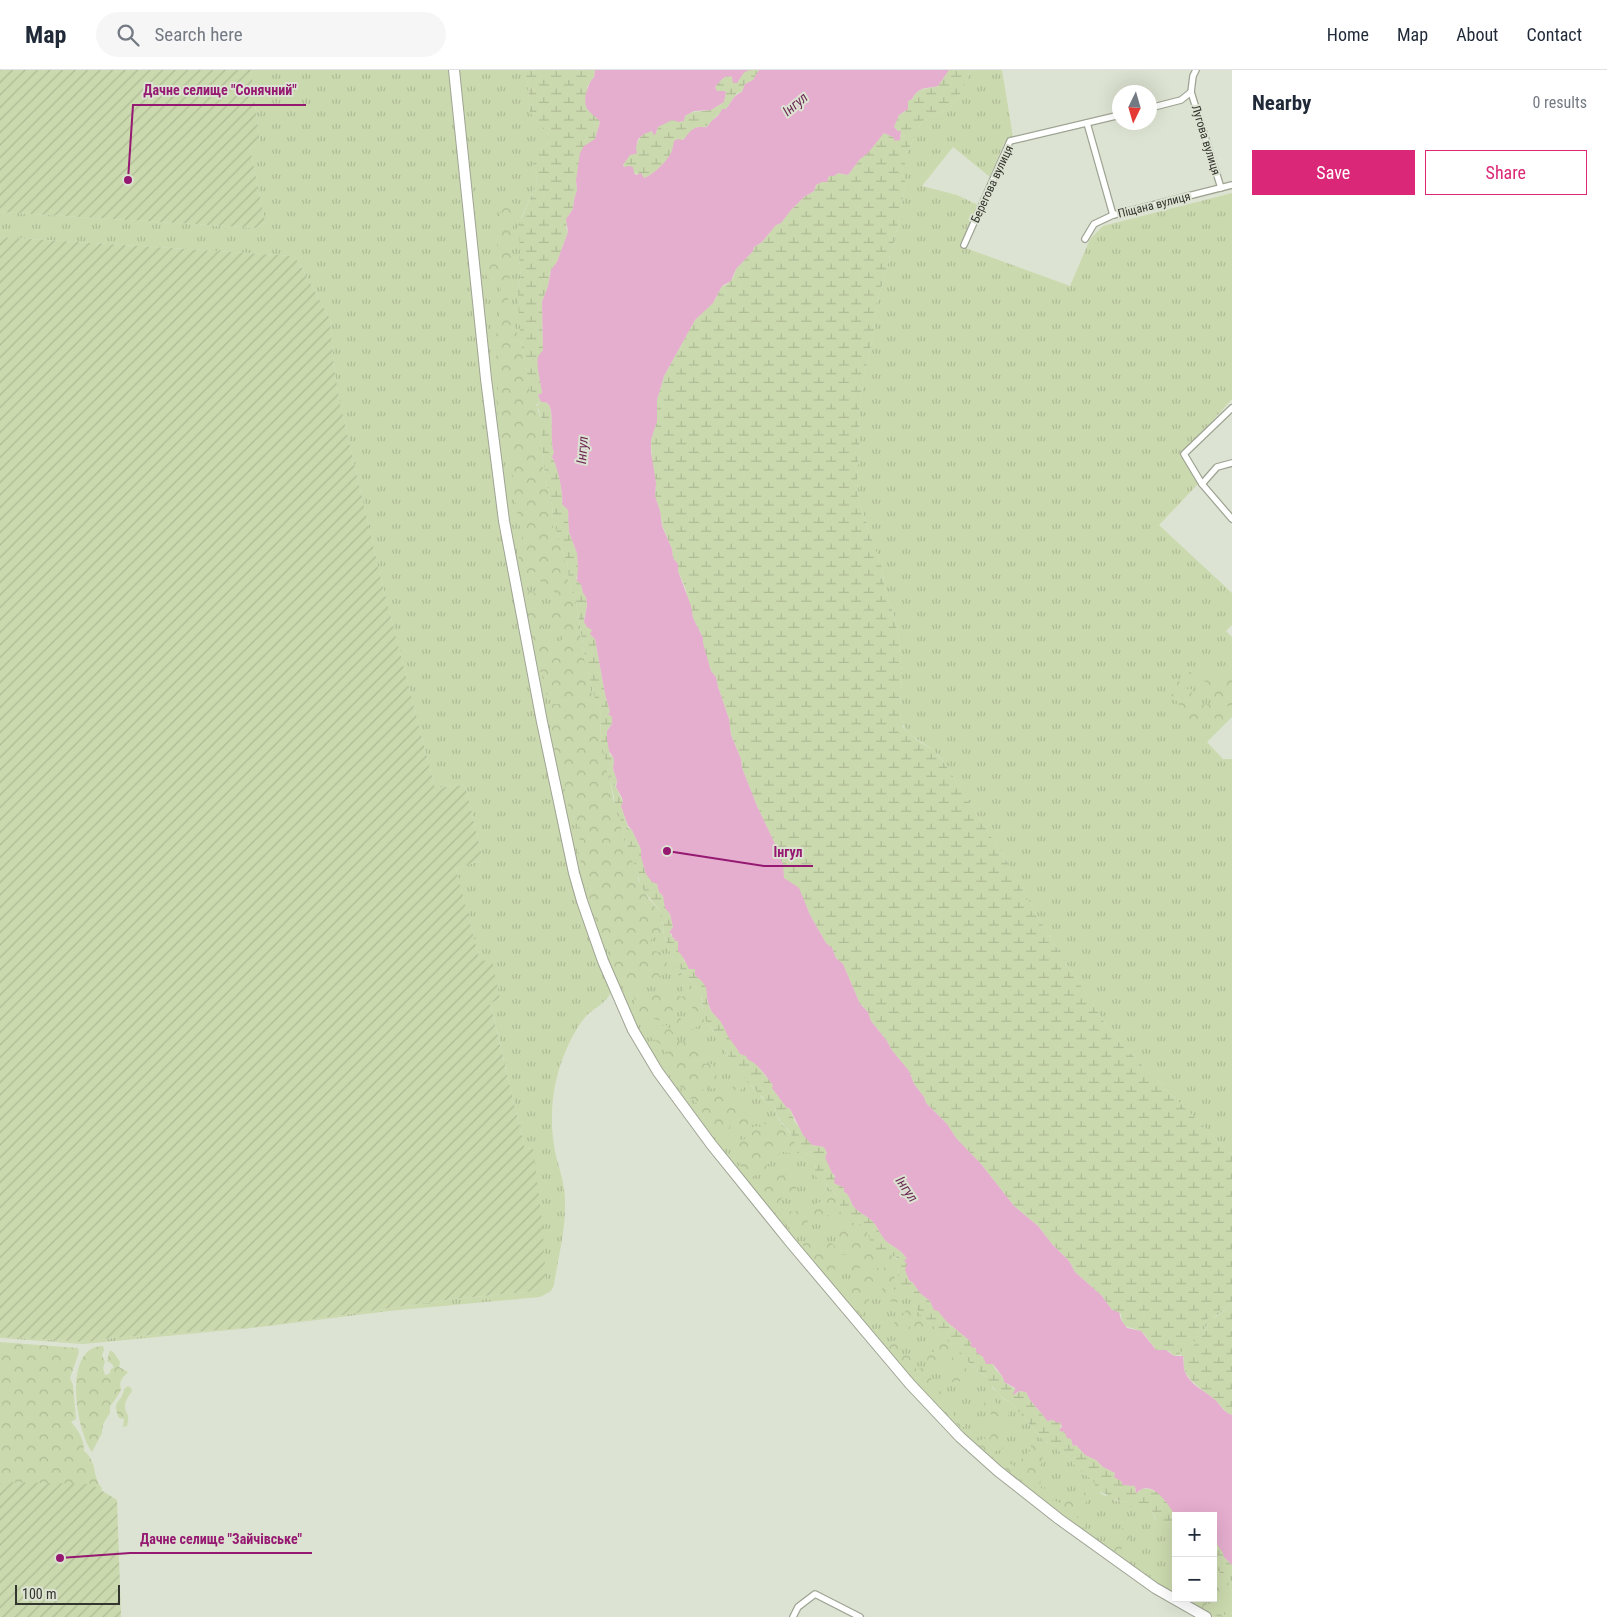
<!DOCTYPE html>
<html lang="en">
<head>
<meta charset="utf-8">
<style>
	:root { --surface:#fff; --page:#f6f6f7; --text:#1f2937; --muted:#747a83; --line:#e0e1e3; --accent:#db2777 }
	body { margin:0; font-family:"Roboto Condensed",sans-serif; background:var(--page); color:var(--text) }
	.controls { position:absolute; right:15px; bottom:15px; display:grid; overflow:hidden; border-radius:0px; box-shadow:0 5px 20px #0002 }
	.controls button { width:45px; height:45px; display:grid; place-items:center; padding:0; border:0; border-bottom:1px solid var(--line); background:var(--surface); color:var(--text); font:25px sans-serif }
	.compass { position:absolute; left:1112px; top:15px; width:45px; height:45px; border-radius:50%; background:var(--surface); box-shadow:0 5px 20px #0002; rotate:185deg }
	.scale { position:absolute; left:15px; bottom:12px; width:105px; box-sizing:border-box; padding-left:5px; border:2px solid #33352f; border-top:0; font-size:14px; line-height:18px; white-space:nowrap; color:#33352f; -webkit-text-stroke:4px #dde3d2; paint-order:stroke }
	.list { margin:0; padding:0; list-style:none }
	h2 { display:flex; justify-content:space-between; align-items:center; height:65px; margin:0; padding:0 20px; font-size:21px }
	h2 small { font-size:16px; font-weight:400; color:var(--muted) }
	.actions { display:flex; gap:10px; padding:15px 20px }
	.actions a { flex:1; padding:11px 0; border:1px solid var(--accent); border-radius:0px; text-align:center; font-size:18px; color:var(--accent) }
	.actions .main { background:var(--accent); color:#fff }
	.icon { flex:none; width:28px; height:28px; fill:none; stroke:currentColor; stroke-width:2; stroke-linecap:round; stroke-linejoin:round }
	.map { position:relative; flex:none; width:1232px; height:1547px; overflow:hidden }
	header { display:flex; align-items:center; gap:30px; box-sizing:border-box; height:70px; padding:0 25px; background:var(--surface); border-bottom:1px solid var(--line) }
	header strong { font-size:24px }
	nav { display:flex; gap:28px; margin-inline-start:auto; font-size:18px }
	.search { width:350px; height:45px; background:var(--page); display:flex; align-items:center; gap:12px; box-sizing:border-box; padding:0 18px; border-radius:28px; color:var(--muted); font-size:19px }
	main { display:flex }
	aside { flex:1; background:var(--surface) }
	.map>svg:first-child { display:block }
	.grass { fill:url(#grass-tufts) }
	.forest { fill:url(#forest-crowns) }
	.wetland { fill:url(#wetland-marsh) }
	.garden { fill:url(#garden-furrows) }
	.water { fill:#e5adce }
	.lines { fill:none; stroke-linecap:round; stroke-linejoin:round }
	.minor-casing { stroke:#9ea493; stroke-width:8 }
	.trunk-casing { stroke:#9ea493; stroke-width:12 }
	.minor { stroke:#fff; stroke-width:5.5 }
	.trunk { stroke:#fff; stroke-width:10 }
	.labels { text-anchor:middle; stroke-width:4; stroke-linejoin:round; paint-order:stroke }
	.street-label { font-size:12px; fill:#33352f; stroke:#dde3d2 }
	.water-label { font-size:14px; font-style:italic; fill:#6d2b56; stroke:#dde3d2 }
	.leader { fill:none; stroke:#951871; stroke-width:2 }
	.callout-dot { fill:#951871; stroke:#dde3d2; stroke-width:2 }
	.callout-label { font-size:14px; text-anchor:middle; font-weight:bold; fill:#951871; stroke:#dde3d2; stroke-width:4; stroke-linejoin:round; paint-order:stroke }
</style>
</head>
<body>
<header>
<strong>Map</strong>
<div class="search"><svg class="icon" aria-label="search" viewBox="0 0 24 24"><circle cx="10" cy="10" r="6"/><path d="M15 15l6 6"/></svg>Search here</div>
<nav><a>Home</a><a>Map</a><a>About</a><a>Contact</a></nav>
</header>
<main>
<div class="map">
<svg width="1232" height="1547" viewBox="0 0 1232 1547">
	<defs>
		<pattern id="grass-tufts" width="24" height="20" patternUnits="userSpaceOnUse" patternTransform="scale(1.25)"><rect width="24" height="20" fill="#cbd9ae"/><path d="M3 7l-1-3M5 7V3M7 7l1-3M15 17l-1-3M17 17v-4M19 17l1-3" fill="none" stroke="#afbb96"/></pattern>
		<pattern id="forest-crowns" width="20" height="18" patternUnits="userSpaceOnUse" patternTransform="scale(1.25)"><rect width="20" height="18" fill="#cbd9ae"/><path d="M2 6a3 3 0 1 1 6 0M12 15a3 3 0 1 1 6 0" fill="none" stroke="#afbb96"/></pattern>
		<pattern id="wetland-marsh" width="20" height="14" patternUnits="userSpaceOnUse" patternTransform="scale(1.25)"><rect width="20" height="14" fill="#cbd9ae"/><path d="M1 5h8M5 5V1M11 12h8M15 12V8" fill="none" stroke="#afbb96"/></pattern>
		<pattern id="garden-furrows" width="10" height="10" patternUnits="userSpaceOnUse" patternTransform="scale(1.25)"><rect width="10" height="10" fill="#cbd9ae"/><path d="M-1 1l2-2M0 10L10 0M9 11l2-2" fill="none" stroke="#afbb96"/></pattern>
	</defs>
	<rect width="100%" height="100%" fill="#dde3d2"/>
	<!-- grass -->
	<g class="grass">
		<path d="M251,0H450L482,311L571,803L611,922C607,932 595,938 587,945C574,959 563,985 558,1003C550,1031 550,1063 557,1090C561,1104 565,1117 565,1131C566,1159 558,1188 554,1215L551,1221L540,1227L389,1241L260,1257L83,1274L0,1268V1267L87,1272L101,1269L260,1257L452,1229L536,1221L533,1078L525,1079L490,932L500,929L491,891H480L456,799L483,790L465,715L435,718L381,509L340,333L334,298L330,249L302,198L294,186L0,167V142L256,158L265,151L250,78L260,74Z"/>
		<path d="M459,0H524L528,13L530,42L547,60L549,70L548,74L537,80L533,98L537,108L536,116L521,148V180L519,187L521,205L518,218L522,279L526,301L530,310L531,321L538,325L541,332L536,335L542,351V364L540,372L542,378L545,405L552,435L553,449L568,497L569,513L576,532L585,588L594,626L600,640L601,648L600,668L605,682L614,733L619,744L624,767L638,804V810L644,819L649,829L661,842L664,865L671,885L682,901L701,922C701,939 705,952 716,965C718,968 721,971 723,974C725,979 726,984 729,988C733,993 739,997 743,1002C748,1010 751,1019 759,1022L761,1027L775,1037C776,1051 788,1058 794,1069C797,1076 797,1083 802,1088L807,1084L815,1087L817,1091L815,1097L822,1110L824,1108L826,1114L862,1154L899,1192V1198L898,1202L911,1230L923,1248L934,1257L938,1263L953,1273L961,1284L966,1288L970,1294L986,1307L991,1312L993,1319L1003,1328L1012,1334L1043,1370L1055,1376L1056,1379L1067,1386L1079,1400L1093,1410L1100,1423L1116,1431L1126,1432L1141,1439L1146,1434L1150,1436L1155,1449C1158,1450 1164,1452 1166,1454C1171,1458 1171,1464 1176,1468V1526L1068,1451L978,1379L913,1313L824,1207L715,1071L650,981L637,958L621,925L595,859L578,802L546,651L508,450L490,309Z"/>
		<path d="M971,0H1002L1013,67L1008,69L1004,73L990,107L953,77L922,116L957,125L980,136L963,177L1070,216L1090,169L1103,156L1232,123V329L1183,384L1185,392L1198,412L1197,415L1159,455L1232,523V555L1226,561L1232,567V647L1207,672L1223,689H1232V1085L1124,977L1104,952L1049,866L1005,789L945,694C942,690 938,685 934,681C923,671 906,666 901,650L900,641L902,605L898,563L892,539L885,521L882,498L858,429L857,411L860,369L859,341L864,308L874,261L877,233L896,164L905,117V87L921,53C928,46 938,45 946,40C956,35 968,11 971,0Z"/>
		<polygon points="1232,1232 1232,1235 1216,1246 1207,1255 1202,1266 1184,1288 1181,1285 1178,1285 1195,1269 1206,1250"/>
		<polygon points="1213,1494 1220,1503 1232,1511 1232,1547 1213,1547 1179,1528 1213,1528"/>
	</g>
	<!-- forest -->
	<g class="forest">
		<path d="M507,132H512L517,137L518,143L513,155L510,174L513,200L507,214V224L509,234L513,240L516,261L520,269L523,292L529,310L528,319L537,347L538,359L540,363L539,371L544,405L551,434V442L548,448L549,451L556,461L567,497L568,513L576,538V551L582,573L585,596V609L590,613L593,633L596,637L598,644L599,669L613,728L614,739L618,745L623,767L637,803L638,811L650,832L658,840L659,848L663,856L659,866L652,868L649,876L641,883L629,898L625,900L615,899L612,895L608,879L598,859L588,824L587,813L582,799L578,777L581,763L577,749L571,744L568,738V734L572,728L573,725L564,719L567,706L557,695L548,644L551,634H559L558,629L546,624L547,614L539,599L532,569L527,535L528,521L530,520L536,524L539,529V541L543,563L549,574H553L563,569L564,566C556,559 551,547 550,537L558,532C558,520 548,517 540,511L538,503L531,501L529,504L530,512L525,513L518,484V475L524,464L519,454L516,433L509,425V421L513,414L512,387L509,384H503L500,378L497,355L498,340L496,327L499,314L495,273L499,246L501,239L500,225L501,219C497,213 490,212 486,205C490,191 505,186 494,167L495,162L498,161C501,148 497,144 507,132Z"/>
		<path d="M1232,593V636L1230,635L1226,637L1229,645L1225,651H1221L1210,646H1206L1201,659L1194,657L1189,663L1187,662C1185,656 1182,650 1181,645C1180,634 1180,633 1171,627L1176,608L1179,609L1181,621L1184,622L1189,618L1193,620L1191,625L1193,632L1199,635L1212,634L1214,633L1212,621L1207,612L1203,611L1197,614L1186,607L1184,603L1188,601L1197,605L1206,598C1214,601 1214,611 1222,613L1228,609L1224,597L1225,595Z"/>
		<path d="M647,880C651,880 663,882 665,885C667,889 666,894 669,898L668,900L659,898V905L663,909L662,913L656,912L652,908L639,913L637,922L639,923L648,922L656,925L666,922L682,927L684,925C684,917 676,912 679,903H681L686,912L692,917L693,924L700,927L701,941L704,950L702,955L696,957L693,960H691L689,958L690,953L687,949L693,941L692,936C685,934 684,938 679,942L673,940L670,943L681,949V956L672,958L668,952L654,949L650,950L647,954C636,955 633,947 631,937L635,932L634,925L622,920L621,917L624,910V905L631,900Z"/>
		<path d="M664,954C669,956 676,966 678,971C691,972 712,974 703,990L705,994H712L714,1000L712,1003L719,1007L720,1011L717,1018L710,1019L706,1014H701V1018L706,1022L705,1026L707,1027C716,1020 726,1029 732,1017L737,1016L740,1009H743L744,1016L737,1025L736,1032L738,1035L746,1036L748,1038V1040L745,1041L746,1046L749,1051V1055L746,1056L742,1054L741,1060L738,1061L732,1055L730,1056L727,1062L719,1066C707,1062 705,1044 698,1035C694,1029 686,1028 682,1020C677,1009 677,992 669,984C665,979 666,985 663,979C662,978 663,977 662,976C659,972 653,970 650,966L652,960L660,959Z"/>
		<polygon points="767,1052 777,1057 785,1056 795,1072 790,1083 782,1082 775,1087 773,1087 769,1093 766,1096 766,1100 761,1101 758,1105 753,1108 750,1105 746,1105 741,1098 741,1093 737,1089 735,1079 729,1075 728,1068 732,1065 737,1066 743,1071 746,1067 746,1059 756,1056 763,1057 764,1053"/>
		<path d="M805,1098L808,1099L801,1104V1109L796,1116V1121L787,1122L785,1126L783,1127L777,1134L768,1133L754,1115L755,1113L761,1116L762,1112H767V1105C776,1103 784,1110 790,1100L797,1101Z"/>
		<polygon points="830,1124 838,1127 839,1133 838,1138 842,1145 834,1150 828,1145 821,1146 816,1151 808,1151 804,1157 801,1158 796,1155 795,1160 793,1161 778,1146 780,1142 798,1141 820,1132"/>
		<path d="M844,1153H856L865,1156C868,1163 869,1172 875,1178C883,1187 896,1180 899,1195C897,1198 892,1215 893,1217C894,1220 897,1222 899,1224L898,1232L895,1233L890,1231L887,1224L882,1221V1214L874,1213L868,1221L869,1230L862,1239L863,1246L841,1227L845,1213C854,1207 867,1215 867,1200C872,1194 878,1201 886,1197V1195L880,1190L855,1200L854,1204L851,1205L848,1200L852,1186L851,1185H839L837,1181L839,1176C836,1167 834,1159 844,1153Z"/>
		<polygon points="807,1170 828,1171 835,1176 836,1184 840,1191 836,1193 833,1210 830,1209 803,1176 803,1173"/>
		<path d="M907,1239H911C917,1244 919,1251 925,1256V1260L922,1262L917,1260L913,1255L909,1257L907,1261L900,1260L897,1263L891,1262V1256L896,1251L897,1241L904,1243Z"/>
		<path d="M883,1266L888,1272L895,1271L896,1269L901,1271L899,1279L900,1284L908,1285L915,1291L916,1299L924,1298L929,1302L932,1311L938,1317L943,1325L942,1335L951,1340L954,1346L964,1350V1357H960C939,1338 919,1316 902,1294C899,1291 898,1288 896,1284C891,1278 884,1278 881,1268Z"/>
		<path d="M934,1268C951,1271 950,1277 954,1290L971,1302L973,1309C971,1311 957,1311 952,1312L950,1307L951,1302L950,1299L942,1294L935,1298L928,1296L927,1287L924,1284L927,1281L934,1282L935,1279L931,1274Z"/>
		<path d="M0,1272L78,1278L79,1282L70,1308L73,1315L76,1349L71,1352C79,1361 84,1369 84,1381C98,1392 92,1408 102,1418L101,1421L0,1436Z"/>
		<path d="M103,1276L104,1280L102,1285L105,1292L103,1298L105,1305L109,1304L111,1299L114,1297L111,1293L107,1291L110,1280L114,1283L120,1292L119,1297L128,1302C121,1309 119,1311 121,1320C117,1326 115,1331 110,1336V1343L103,1354L102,1363L92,1382C76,1360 62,1276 103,1276Z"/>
		<path d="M128,1316L131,1318L132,1321C129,1326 125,1330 125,1336C125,1346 131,1342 127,1356L123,1357L124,1349L119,1348C111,1329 122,1334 124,1319Z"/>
		<path d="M985,1325C993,1326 996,1332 999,1339L1004,1338L1009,1344L1008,1347L1000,1354L1004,1362L999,1370L1003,1377L1002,1380L995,1381L993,1388L986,1384L976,1373V1371L991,1367L988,1356C991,1351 992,1347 990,1341L984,1336Z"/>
		<path d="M1026,1364L1040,1374H1047L1051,1377L1048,1385L1042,1387L1043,1389C1038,1399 1040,1408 1041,1418L1048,1419L1050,1422C1048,1428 1043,1427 1038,1425L1000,1394L1001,1390L1003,1389L1014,1396L1016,1401L1018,1402L1023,1399L1027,1402L1028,1400L1022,1393L1021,1389L1031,1380C1032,1372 1027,1372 1023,1367V1365Z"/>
		<polygon points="1091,1420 1093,1422 1091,1427 1075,1444 1083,1451 1086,1456 1084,1458 1066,1447 1051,1432 1053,1430 1063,1434 1071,1429 1080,1428 1085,1422"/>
		<polygon points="1128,1456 1134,1457 1135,1462 1131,1466 1129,1475 1122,1477 1120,1484 1118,1485 1109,1476 1109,1473 1115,1470 1113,1466 1115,1461"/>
		<polygon points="1216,1506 1222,1506 1227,1513 1232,1514 1232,1528 1222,1523 1214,1511"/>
		<path d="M1184,1528L1197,1530L1205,1533L1211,1540L1215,1542L1222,1540L1223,1543L1227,1547C1210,1547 1198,1536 1184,1528Z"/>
	</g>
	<!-- wetland -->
	<g class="wetland">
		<path d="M524,0H595L594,8L592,9L587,17V39L599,49L600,51L595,70L587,74L576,111L577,120L574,130L573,139L568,146L566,158L568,162L557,192L550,203L548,216L542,232L543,280C533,294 541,307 542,323L538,325L530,321V310L526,301L522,279L519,247L518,218L521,205L519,187L521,180L517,158L536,116L537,108L533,98V89L537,80L548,74L549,70L547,61L535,51L530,42L528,13Z"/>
		<path d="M747,0H759L753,10L745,14L742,22L737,23L726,39L722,40V42C711,48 711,60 697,57L673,78L669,88L655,102L645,108L638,104L634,103L632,100L624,97L623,94L630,85L635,84C637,73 638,66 649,61L656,63L658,57C662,55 668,50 673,50C678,50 679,53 684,51L685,46C697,39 698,43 709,40C714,39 720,35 724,32L726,22L724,21H716L715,17L724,7L728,6L739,11L741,5Z"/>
		<path d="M949,0H971C968,11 956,35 946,40C938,45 928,46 921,53L905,87V117L896,164L877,233L874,261L864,308L859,341L860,369L857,411L858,429L882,498L885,521L892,539L898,563L902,605L900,641L901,650L903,657L917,670L933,680L945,694L1005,789L1049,866L1104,952L1124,977L1232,1085V1232L1206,1250L1195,1269L1178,1285L1174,1286L1169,1281L1156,1280C1151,1274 1146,1264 1140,1261C1131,1256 1121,1260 1121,1244L1112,1240L1102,1226L1075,1202L1069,1191L1052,1174L1038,1156L1014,1136L981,1094L956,1068L947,1054L926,1033L924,1027L914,1014L909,1001L891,979L887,971L871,951L868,942L860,934L843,894L836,888L832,878L826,873L810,845L802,826L784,808C783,795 776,786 775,774L757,736L742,698L741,689L731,665L729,649L718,617L716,607L711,601L702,573L703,568L693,548L685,517L678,501V494L673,488L672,479L662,455L660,441L655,426L656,413L652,396L651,370L657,351V330L664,306L695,250L715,230L722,216L726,215L733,208L736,199L753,181L754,177L762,172L776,155L781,153L791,140L804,127L814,121L816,115L822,112H827L829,106H834L838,103L848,105L860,89L884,63L894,67H901V61H898L894,57L899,45L906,41L908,31L912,29C920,16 925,20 938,16Z"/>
		<path d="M541,332C543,332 547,332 548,334C554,340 550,371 554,382L552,387C557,394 564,425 562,433L568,440L569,462L577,483L578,497V506L576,508L581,514L583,523L586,526L587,535L584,550L592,560L591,565L595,569L605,624L610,642L608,644L612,646V654L608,659L607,664L610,685L613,687L614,692L613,698L617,711L615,715L623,732L622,738L628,758L632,760L641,779V786L646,804L657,814L659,822L663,826L666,839L670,844L673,857L669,863L671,864L672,867L678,871L684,891L696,899V906L704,912L707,917V930L710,939L723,954L729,967L736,975L738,980L755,993L773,1015L775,1022L781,1030L786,1037L790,1039L795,1052L812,1075L824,1077L827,1083L825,1087L835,1108L844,1118V1122C850,1124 850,1132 854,1137C858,1142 865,1145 870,1149C877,1154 880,1165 886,1171C893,1177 902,1180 907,1189L905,1192L907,1194L909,1210L913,1213L920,1223L930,1231L935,1240H938L943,1245L947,1252L969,1270L984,1289L993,1294L995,1299L1002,1306L1004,1312L1015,1319L1016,1324L1020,1321L1026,1322C1030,1334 1041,1340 1047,1351L1053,1350L1060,1352L1061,1358L1071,1369L1073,1376L1076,1375L1085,1385L1096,1390L1103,1397L1115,1403L1114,1407L1135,1416V1421L1139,1422L1141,1419H1149L1159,1423L1166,1431L1176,1446V1468L1171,1464L1165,1453L1159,1454L1157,1452L1150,1436L1146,1435L1141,1439H1134L1126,1432L1109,1429L1106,1424L1097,1421L1093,1410L1079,1400L1067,1386L1056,1379L1055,1376L1043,1370L1012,1334L997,1323L986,1307L970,1294L966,1288L960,1284L953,1273L938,1263L934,1257L923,1248L898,1212V1202L899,1198L897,1188L892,1185L879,1182L875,1178L870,1170L865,1156L851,1150L841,1138L838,1127L826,1114L824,1109L819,1111C811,1103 818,1096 815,1087L807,1084L804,1087H799C796,1079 795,1072 791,1064C786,1054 776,1050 775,1037C763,1030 756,1019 745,1010L744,1003L730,990L722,973L706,951L703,942L701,922L682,901L671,885L664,865L663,853L660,849L661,842C653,831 639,819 638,804L624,767L619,744L615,739L614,727L600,668L601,648L600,640L594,626L585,588L576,532L569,513L568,497L553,449L552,435L545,405L542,378L540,372L542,364V351L539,340L536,337Z"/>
		<path d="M1232,1235V1345C1224,1342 1221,1335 1215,1330C1202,1318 1175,1305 1186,1284L1202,1266L1209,1252Z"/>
		<path d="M1213,1469C1218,1473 1224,1480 1224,1487L1232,1495V1511C1210,1499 1213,1491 1213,1469Z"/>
	</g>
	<!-- garden -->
	<g class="garden">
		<polygon points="0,0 251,0 260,74 250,78 265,151 256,158 0,142"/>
		<polygon points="0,167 294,186 302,198 330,249 334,298 340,333 381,509 435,718 465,715 483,790 456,799 480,891 492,890 500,929 490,933 525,1079 533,1078 542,1151 546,1209 536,1221 452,1229 260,1257 101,1269 88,1272 0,1267"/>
		<polygon points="5,1412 91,1414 117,1430 121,1547 0,1547 0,1413"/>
	</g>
	<!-- water -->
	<path class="water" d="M595,0H751C742,1 742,7 737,13H733L732,7C724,4 720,12 715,17L717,21H724L726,22L724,32L711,40L694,41L685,46L684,51L679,52L672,50L658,57L655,65L653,64L652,61L644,64L638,69L636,78L637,83L635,84L630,85L623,95L624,97L629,96L633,97L634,103L636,105L641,103L644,108C653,105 667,91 671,83C673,79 673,75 674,71L678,69L683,70C687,66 690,60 695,58C699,56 703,58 707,57C711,50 720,46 722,39H726C732,32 733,25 742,22L745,14L753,10L759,0H949L938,16C926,19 919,16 912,29L908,31V39L899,45L894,57L898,61H901L900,70L895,71L893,67L884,63L868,83L860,89L848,105L838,103L834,106H829L827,112H822L816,115L814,121L804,127L791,140L781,153L776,155L762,172L754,177L753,181L736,199L731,211L722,216L713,233L695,250L664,306L657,330V351L651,370V382L656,413L655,426L660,441L662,456L672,479L673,488L678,494V501L691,536L693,548L703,568V573L711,601L716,607L718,617L729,649L731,665L741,689L742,698L757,736L775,774L776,780L783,794L784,808L799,818L810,845L826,873L832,878L836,888L843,894L860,934L868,942L871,951L887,971L891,979L909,1001L914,1014L924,1027L926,1033L947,1054L956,1068L981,1094L1014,1136L1038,1156L1052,1174L1069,1191L1075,1202L1102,1226L1112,1240L1119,1242L1121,1250L1127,1258L1141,1261L1156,1280H1166L1174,1286H1183C1184,1291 1183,1297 1185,1302C1190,1315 1205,1321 1214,1329C1221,1335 1223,1342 1232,1345V1495L1224,1487C1224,1481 1217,1478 1217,1472L1213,1469V1446H1176C1169,1437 1157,1414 1142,1419C1140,1420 1138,1422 1136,1423L1135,1416L1123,1415L1121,1411L1114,1407L1115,1403L1103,1397L1096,1390L1085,1385L1076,1375L1073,1376L1071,1369L1067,1368L1064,1361L1062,1362L1059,1360L1062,1357L1060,1352L1057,1353L1053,1350L1047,1351C1041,1340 1031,1335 1026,1322L1020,1321L1012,1325L1015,1320V1318L1004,1312C1004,1306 996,1299 993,1294H986L983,1287L976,1282V1278L971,1277V1273L969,1270L947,1252L938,1241L934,1240L930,1231L920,1223L913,1213L909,1210L905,1200L907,1194L904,1190L907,1189C902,1180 893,1177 886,1171C880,1165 877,1154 870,1149C865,1145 858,1142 854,1137C850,1132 850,1124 844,1122V1118L834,1113L835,1106L832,1103L825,1087L827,1083L824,1077L812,1075L803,1065L790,1039L786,1037L772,1018L773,1015C768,1009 756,991 748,990L746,986L740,984C737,978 733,973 729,968C726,963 725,958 722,954C719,948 712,944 710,938C703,920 713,920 695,905V899H689C686,893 683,886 678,881V871H675L674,868L672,867V864L669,863L673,857L670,844L665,838L663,826L659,822L657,814L652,812L646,804L641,787V779L632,760L628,756L621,736L623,732L622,728L616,717L617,711L613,698L614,692L613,687L609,681L607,669V661L612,654V647L608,644L610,642L605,624L595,569L590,564L592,560L587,557L584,552L587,535L586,527L583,523L581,514L577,511L578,497L577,483L569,462L568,440L562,434C564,425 557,394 552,387L554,382C549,371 555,340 548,334C547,332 543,332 541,332L538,325L542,323C541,313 536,296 538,287C539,284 542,282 543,280L542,232L548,216L551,200L557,192L568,162L566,149L573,139L574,130L577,120L576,111L580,83L584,76L595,69L600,52C597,47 592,45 588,40C582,32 587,17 592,9L594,8Z"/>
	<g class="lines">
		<defs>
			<g id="minor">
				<polyline points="1196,0 1193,6 1191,22 1221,118"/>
				<polyline points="1150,38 1181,30 1191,22"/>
				<polyline points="1087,53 1113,145"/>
				<polyline points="1085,169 1094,154 1113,145 1232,115"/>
				<polyline points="964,175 1010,71 1120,45"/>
				<polyline points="1232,338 1184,384 1202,414 1232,449"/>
				<polyline points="1202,414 1217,397 1232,393"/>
				<polyline points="793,1547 798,1537 815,1524 860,1547"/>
			</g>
			<polyline id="trunk" points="454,0 486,309 504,451 542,652 574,803 582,831 603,891 633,960 658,1002 711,1074 791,1173 910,1314 960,1367 998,1401 1059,1449 1155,1518 1206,1547"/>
		</defs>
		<!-- minor casing -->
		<use href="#minor" class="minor-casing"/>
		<!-- trunk casing -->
		<use href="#trunk" class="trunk-casing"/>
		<!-- minor -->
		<use href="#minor" class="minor"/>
		<!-- trunk -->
		<use href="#trunk" class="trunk"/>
	</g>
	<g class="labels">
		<!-- street labels -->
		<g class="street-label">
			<text transform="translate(1206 70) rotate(73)" y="4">Лугова вулиця</text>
			<text transform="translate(992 114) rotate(-65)" y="4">Берегова вулиця</text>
			<text transform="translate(1154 135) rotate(-14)" y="4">Піщана вулиця</text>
		</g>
		<!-- water labels -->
		<g class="water-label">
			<text transform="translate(795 34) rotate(-40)" y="5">Інгул</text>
			<text transform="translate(582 380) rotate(-86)" y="5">Інгул</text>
			<text transform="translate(907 1119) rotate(55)" y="5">Інгул</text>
		</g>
	</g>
	<!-- callouts -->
	<path class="leader" d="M128 110L133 35H306M667 781L764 796H813M60 1488L130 1483H312"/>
	<g class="callout-dot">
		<circle cx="128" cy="110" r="5"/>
		<circle cx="667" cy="781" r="5"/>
		<circle cx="60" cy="1488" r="5"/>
	</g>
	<g class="callout-label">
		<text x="220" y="25">Дачне селище "Сонячний"</text>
		<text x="788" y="787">Інгул</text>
		<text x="221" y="1474">Дачне селище "Зайчівське"</text>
	</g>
</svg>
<div class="controls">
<button>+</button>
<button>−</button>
</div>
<svg class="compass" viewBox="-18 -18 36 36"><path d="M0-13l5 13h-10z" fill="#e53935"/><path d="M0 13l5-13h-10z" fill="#747a83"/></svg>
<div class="scale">100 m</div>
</div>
<aside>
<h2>Nearby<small>0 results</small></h2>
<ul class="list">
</ul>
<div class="actions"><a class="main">Save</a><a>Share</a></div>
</aside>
</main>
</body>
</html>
